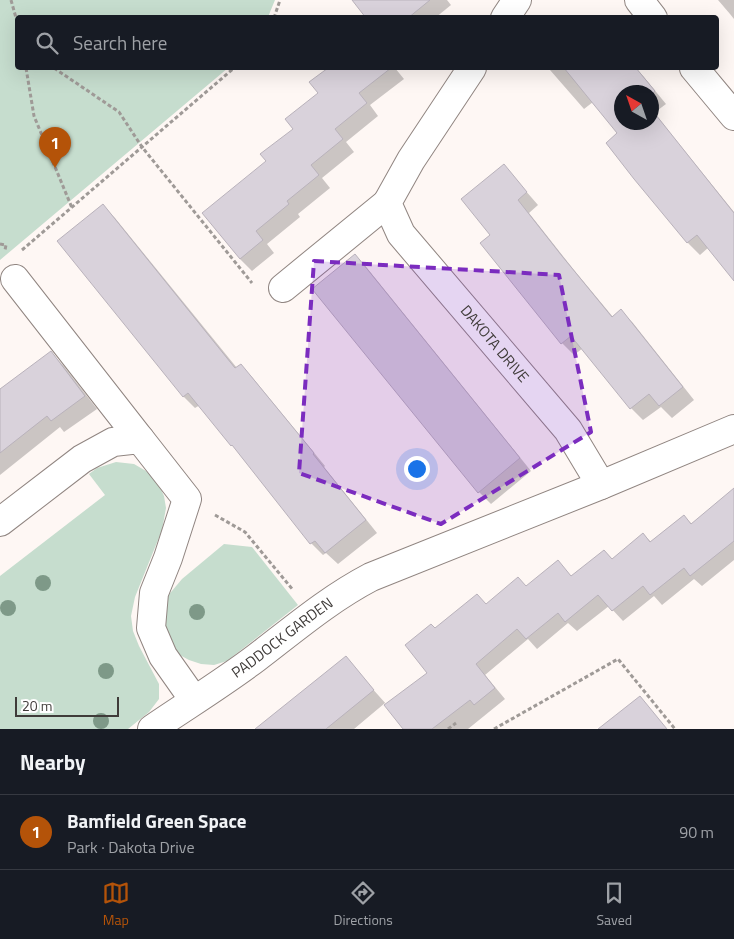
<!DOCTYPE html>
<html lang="en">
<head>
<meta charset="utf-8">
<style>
	:root { --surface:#171b24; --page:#242831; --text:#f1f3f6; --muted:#9ea1a6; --line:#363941; --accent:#b45309 }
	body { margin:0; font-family:"Titillium Web",sans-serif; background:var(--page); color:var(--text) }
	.compass { position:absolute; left:614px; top:85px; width:45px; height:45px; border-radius:50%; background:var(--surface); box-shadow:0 5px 20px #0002; rotate:320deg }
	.scale { position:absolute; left:15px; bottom:12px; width:104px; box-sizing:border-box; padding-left:5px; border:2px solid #3f3b39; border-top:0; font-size:14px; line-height:18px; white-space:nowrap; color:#3f3b39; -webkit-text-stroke:4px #fff; paint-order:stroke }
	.you { position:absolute; left:416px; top:468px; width:18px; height:18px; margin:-12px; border:4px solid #fff; border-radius:50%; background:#1a73e8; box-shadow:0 0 0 8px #1a73e833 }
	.badge { display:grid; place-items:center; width:32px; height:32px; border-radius:50%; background:var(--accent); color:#fff; font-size:16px; font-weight:700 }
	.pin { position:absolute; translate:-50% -41px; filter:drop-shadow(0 1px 2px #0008) }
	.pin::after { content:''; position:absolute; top:26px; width:18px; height:15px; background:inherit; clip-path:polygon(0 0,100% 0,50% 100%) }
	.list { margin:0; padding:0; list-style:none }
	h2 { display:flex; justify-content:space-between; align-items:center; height:65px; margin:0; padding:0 20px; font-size:21px }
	h2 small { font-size:16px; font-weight:400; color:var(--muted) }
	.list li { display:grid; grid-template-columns:32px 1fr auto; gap:15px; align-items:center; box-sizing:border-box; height:75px; padding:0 20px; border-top:1px solid var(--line) }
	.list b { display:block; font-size:19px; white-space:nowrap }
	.list p { margin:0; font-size:16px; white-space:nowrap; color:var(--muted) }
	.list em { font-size:16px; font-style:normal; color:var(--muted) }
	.icon { flex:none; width:28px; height:28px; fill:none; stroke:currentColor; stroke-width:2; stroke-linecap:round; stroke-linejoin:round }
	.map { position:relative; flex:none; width:734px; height:729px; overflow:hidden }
	.search { position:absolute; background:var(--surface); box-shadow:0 5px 20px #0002; left:15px; right:15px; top:15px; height:55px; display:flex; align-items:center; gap:12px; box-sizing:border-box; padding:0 18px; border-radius:5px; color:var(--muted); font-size:19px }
	.sheet { height:140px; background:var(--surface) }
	nav { display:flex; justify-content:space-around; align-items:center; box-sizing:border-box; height:70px; border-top:1px solid var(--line); background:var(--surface); font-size:14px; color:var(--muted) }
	nav a { display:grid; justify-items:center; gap:2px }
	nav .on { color:var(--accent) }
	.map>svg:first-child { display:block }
	.green { fill:#c6ddce }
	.shadow { fill:#0003; fill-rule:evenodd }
	.building { fill:#d9d2db; stroke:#b9b2bb }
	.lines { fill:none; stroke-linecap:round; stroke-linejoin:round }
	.minor-casing { stroke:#908581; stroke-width:30 }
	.path { stroke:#9f9a97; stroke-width:3; stroke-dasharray:4 2.5; stroke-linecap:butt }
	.minor { stroke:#fff; stroke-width:28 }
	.tree { fill:#7e9988 }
	.marked { fill:#7b2cbf; fill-opacity:0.2; stroke:#7b2cbf; stroke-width:4; stroke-dasharray:10 6; stroke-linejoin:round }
	.labels { text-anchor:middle; stroke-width:4; stroke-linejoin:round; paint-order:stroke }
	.street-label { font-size:15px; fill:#3f3b39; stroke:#fff }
</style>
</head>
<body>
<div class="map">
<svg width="734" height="729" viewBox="0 0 734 729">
	<rect width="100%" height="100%" fill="#fef7f4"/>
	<!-- green -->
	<g class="green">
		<polygon points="0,0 275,0 268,17 18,18 18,68 228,68 0,260"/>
		<polygon points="116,462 134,464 146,471 158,483 164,496 166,508 162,530 135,597 131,616 133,631 139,646 159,684 159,699 149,712 128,729 0,729 0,576 105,495 89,474 97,468"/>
		<polygon points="224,544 252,547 298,605 227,661 214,665 201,664 189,660 176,653 163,621 166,598 182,579"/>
	</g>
	<!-- shadow -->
	<g class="shadow">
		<polygon points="368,0 447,0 451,5 435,18 368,18"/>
		<polygon points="718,0 734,0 734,19 730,14"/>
		<polygon points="330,68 395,68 404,79 370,105 378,116 346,142 354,152 322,178 330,188 298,214 300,217 267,244 274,253 252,271 240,259 268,161 295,129 319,93 311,83"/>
		<path d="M553,68H620L623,71L627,68H635L643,76L666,104L654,113L734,212V279L709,247L700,255L688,243L607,143L619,134L593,102L584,109L550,70ZM622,92H652V122H622Z"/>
		<polygon points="504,166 538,205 529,213 574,270 613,317 621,311 633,323 694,400 672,418 661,407 643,420 631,408 583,348 574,355 562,343 482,243 492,235"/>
		<polygon points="103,206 115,218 237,368 240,365 252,377 325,466 324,467 377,533 338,564 326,553 323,555 311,543 239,453 200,405 195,408 183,396"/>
		<polygon points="355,256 367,268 531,471 491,504 479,492 313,289"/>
		<polygon points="51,353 63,365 97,409 64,432 60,427 0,475 0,393"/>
		<polygon points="734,504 734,560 702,586 694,579 662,605 654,596 623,621 609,606 577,631 568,623 537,649 528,639 485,675 505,699 468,729 405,729 385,703 354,729 258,729 345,658 387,705 428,673 435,629 527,587 557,561 572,577 604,551 613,560 643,534 651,542 683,516 692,524"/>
	</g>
	<!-- building -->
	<g class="building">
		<polygon points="352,0 430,0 408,18 366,18"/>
		<polygon points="328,68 391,68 359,93 367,103 335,129 343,139 311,165 319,175 287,201 289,204 256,231 263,240 240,259 202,213 266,161 260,154 293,129 285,119 318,93 309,82"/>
		<polygon points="564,68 636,68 655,91 652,94 622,92 622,122 652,122 652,110 734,213 734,281 697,235 687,243 634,179 606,143 617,133"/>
		<polygon points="504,164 527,192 518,200 562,256 612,317 621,309 683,387 659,406 649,394 630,409 571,336 561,344 480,243 490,235 461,199"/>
		<polygon points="103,204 235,368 241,364 314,453 313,454 366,520 325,553 315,541 310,544 232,445 231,446 188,393 183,397 57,241"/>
		<polygon points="355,254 520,458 478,493 312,289"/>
		<polygon points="51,351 85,396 51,421 47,416 0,453 0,389"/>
		<polygon points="734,488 734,541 690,576 684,568 650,595 643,586 612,611 598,595 565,622 558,613 526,639 517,629 476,664 495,688 474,705 470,700 432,729 403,729 384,705 427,673 405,645 431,624 435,628 477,594 486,604 518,577 526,586 558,560 571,576 604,550 612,559 643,533 650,542 684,515 691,524"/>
		<polygon points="346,656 374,690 326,729 255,729"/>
		<polygon points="640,696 667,729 598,729"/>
	</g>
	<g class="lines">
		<defs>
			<g id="minor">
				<polyline points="639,0 653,18"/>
				<polyline points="505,18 517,0"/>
				<path id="s1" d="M472,68L411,160L387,203L401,234L568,430L601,485"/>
				<polyline points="694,68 734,116"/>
				<polyline points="15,279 140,439"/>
				<polyline points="283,288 387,203"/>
				<polyline points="0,522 82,459 113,442 140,439 187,499 168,558 154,593 151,628 163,656 194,700"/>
				<path id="s2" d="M152,729C187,705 223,683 256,658C294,629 329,599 371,577L601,485L734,429"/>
			</g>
		</defs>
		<!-- minor casing -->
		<use href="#minor" class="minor-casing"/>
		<!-- path -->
		<g class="path">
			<polyline points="11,0 18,25"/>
			<polyline points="274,18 280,0"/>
			<polyline points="26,68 34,116 72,208"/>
			<polyline points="54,68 119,112 142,147 252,283"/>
			<polyline points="0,244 6,245 5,250"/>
			<polyline points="22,250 234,68"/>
			<polyline points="215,515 245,532 293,590"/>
			<polyline points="448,729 456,723"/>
			<polyline points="494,729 618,659 675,729"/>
		</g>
		<!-- minor -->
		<use href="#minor" class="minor"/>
	</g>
	<!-- trees -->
	<g class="tree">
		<circle cx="43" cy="583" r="8"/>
		<circle cx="8" cy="608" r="8"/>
		<circle cx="197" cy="612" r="8"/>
		<circle cx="106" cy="671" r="8"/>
		<circle cx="101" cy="721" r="8"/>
	</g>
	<!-- marked area -->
	<path class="marked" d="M314,261L559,275L591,432L441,524L299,473Z"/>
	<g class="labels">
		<!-- street labels -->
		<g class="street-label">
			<text dy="5" stroke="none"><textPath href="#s1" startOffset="338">DAKOTA DRIVE</textPath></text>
			<text dy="5" stroke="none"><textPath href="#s2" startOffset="159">PADDOCK GARDEN</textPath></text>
		</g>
	</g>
</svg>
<svg class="compass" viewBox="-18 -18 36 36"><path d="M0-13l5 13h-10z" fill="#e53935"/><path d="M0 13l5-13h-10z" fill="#9ea1a6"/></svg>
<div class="scale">20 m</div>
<div class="you"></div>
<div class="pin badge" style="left:55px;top:168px">1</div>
<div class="search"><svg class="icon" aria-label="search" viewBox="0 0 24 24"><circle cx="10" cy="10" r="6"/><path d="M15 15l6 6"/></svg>Search here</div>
</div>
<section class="sheet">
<h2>Nearby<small></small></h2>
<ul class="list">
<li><span class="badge">1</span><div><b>Bamfield Green Space</b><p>Park · Dakota Drive</p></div><em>90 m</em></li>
</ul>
</section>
<nav>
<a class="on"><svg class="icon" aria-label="map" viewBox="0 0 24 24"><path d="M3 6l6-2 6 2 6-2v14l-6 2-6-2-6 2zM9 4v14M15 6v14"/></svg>Map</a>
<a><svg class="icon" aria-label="directions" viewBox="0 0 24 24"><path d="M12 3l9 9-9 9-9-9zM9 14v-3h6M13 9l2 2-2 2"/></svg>Directions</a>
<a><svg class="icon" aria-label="saved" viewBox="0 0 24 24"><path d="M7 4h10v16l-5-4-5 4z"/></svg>Saved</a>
</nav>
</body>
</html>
